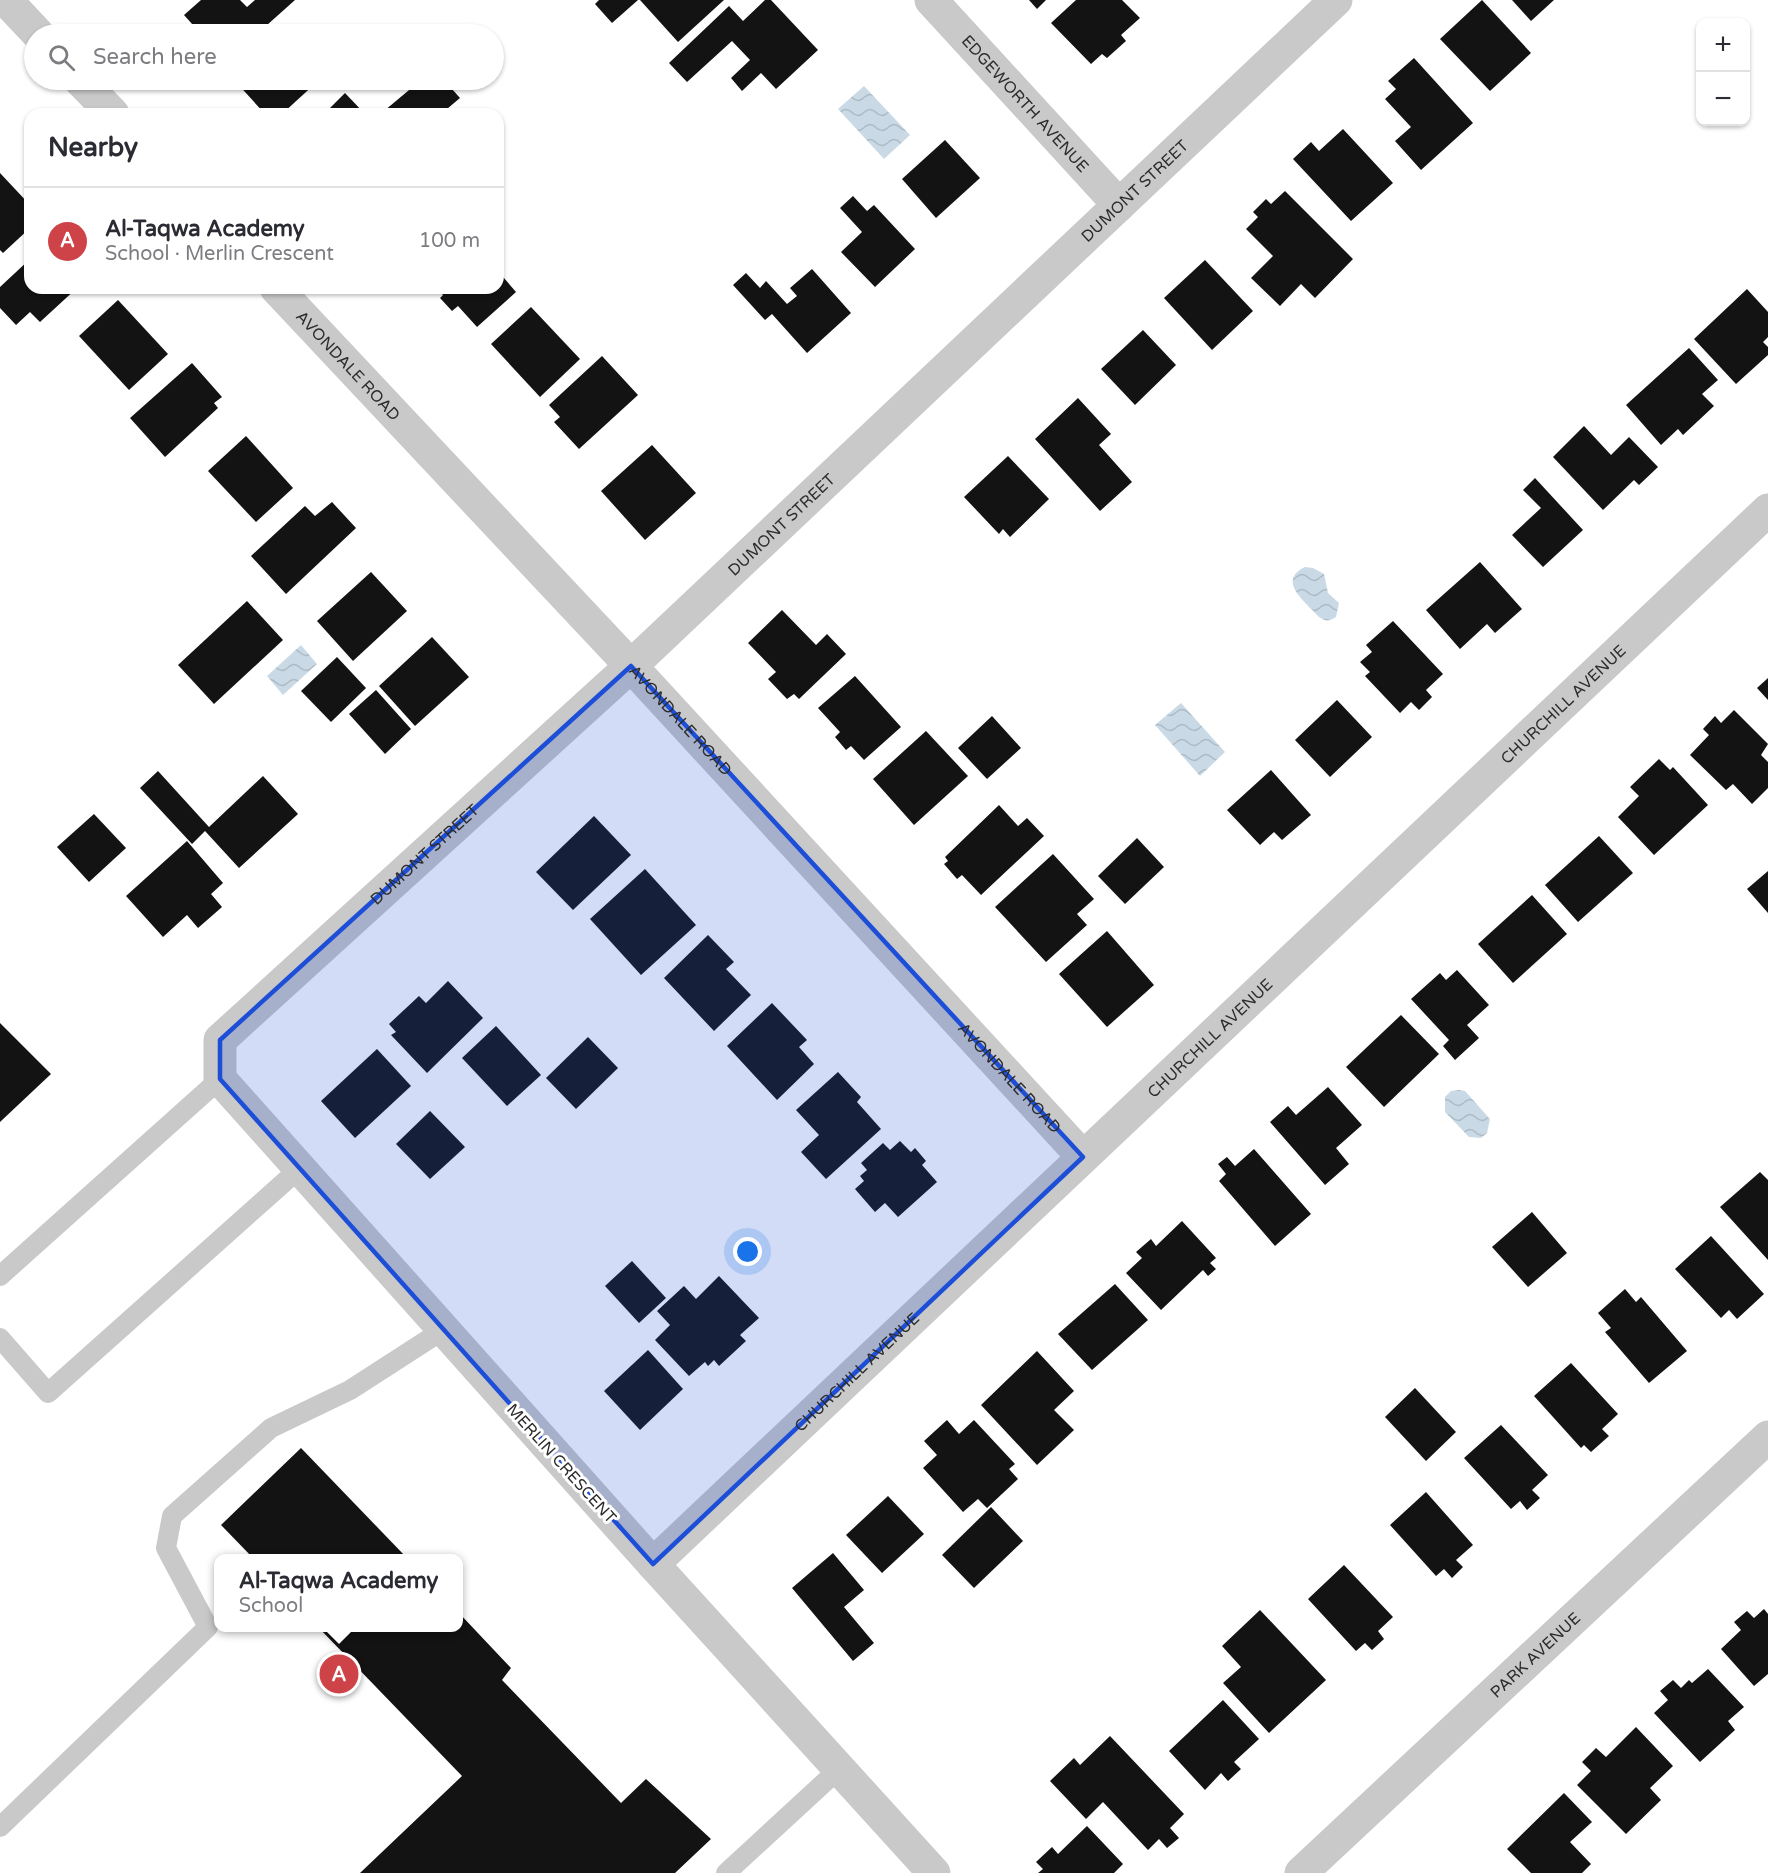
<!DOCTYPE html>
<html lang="en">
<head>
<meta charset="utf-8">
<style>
	:root { --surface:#fff; --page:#f2f2f3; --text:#2b2b33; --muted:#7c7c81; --line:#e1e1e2; --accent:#ce4348 }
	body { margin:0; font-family:"Varela Round",sans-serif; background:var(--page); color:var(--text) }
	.controls { position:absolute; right:18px; top:18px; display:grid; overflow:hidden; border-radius:12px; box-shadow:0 2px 4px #0004 }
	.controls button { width:54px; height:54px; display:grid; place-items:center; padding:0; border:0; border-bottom:2px solid var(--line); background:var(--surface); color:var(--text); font:30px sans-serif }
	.you { position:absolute; left:748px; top:1252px; width:21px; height:21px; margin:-15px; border:4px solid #fff; border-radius:50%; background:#1a73e8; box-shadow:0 0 0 9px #1a73e833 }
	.badge { display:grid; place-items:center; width:39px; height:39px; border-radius:50%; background:var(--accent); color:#fff; font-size:20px; font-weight:700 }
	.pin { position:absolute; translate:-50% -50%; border:3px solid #fff; box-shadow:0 2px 6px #0006 }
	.popup { position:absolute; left:214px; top:1554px; width:249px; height:78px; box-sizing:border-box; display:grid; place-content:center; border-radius:12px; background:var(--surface); filter:drop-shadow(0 2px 4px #0005); font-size:20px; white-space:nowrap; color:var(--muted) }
	.popup b { font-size:22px; color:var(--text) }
	.popup::after { content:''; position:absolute; left:50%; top:100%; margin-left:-12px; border:12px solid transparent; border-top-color:var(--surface) }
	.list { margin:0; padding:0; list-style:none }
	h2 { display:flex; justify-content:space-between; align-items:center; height:78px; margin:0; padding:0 24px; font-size:26px }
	h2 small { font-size:20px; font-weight:400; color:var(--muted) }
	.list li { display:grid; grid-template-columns:39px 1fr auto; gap:18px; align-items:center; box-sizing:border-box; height:108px; padding:0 24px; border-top:2px solid var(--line) }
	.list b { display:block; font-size:22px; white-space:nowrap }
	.list p { margin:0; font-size:20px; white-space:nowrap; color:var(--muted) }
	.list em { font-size:20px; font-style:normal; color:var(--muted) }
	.icon { flex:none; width:33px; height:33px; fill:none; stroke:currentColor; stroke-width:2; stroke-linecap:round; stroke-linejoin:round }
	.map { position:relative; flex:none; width:1768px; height:1873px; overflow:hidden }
	.search { position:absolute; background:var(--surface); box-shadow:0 2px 4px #0004; left:24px; top:24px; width:480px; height:66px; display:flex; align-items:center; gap:15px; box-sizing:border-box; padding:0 21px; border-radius:33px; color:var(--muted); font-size:22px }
	.panel { position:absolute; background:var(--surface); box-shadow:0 2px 4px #0004; left:24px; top:108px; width:480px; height:186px; border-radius:18px }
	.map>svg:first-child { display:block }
	.water { fill:url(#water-waves) }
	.building { fill:#131313 }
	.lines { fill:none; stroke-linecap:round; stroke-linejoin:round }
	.service { stroke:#c9c9c9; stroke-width:20 }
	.minor { stroke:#c9c9c9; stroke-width:33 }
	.marked { fill:#1d4ed8; fill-opacity:0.2; stroke:#1d4ed8; stroke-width:4.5; stroke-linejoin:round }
	.labels { text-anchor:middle; stroke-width:6; stroke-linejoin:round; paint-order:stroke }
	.street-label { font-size:16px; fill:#2c2c2c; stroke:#fff }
</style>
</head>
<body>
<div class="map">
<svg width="1768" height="1873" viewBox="0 0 1768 1873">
	<defs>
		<pattern id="water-waves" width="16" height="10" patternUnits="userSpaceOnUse" patternTransform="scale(1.5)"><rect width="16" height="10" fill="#c9dae6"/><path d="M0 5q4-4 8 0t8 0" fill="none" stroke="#adbbc5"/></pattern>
	</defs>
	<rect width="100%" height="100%" fill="#fff"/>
	<!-- water -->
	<g class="water">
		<polygon points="864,86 910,135 884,159 838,109"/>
		<path d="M1305,567L1313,568L1324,574L1328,593L1339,603L1336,617C1329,621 1326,622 1319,617C1306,602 1276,581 1305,567Z"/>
		<polygon points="301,645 317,664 283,695 267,676"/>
		<polygon points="1181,703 1225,752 1200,776 1155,725"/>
		<polygon points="1459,1090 1465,1091 1490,1119 1487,1133 1481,1138 1469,1137 1445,1112 1445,1097 1451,1091"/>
	</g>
	<!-- building -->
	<g class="building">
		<polygon points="201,0 240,0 247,7 255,0 295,0 257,34 201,34 184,15"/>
		<polygon points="599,0 638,0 612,23 595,4"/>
		<polygon points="640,0 724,0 678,42"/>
		<polygon points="765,0 771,0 818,50 776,89 761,73 742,91 731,78 750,60 732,41 687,82 669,63 729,6 743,21"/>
		<polygon points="1029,0 1046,0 1037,9"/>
		<polygon points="1076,0 1122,0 1140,18 1121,35 1126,41 1107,58 1102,54 1091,64 1051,23"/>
		<polygon points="1482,0 1531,53 1490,91 1440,39"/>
		<polygon points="1512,0 1554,0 1531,21"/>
		<polygon points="293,27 299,34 285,34"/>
		<polygon points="1414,58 1473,123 1421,170 1395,141 1411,127 1385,99 1396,89 1388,81"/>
		<polygon points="236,80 316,80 318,81 282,114 265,114 235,81"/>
		<polygon points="421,80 444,80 460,98 441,114 387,114 384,111"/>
		<polygon points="345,93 365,114 324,114"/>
		<polygon points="1343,129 1393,183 1351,221 1293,159 1311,142 1319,151"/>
		<polygon points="945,140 980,178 936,218 902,179"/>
		<polygon points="0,173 30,205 30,228 3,253 0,250"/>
		<polygon points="1285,191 1353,259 1315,298 1301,284 1280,306 1251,278 1273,256 1246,229 1258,217 1253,212 1266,199 1271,204"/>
		<polygon points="853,196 867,211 874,205 915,249 875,287 841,252 862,232 840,208"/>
		<polygon points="30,259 30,288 77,288 40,322 30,312 16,325 0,308 0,287"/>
		<polygon points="1205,260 1253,311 1212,350 1164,298"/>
		<polygon points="812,269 851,313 807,353 772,314 765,320 733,285 746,273 760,288 766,281 787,304 797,296 790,288"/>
		<polygon points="498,271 516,292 477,327 458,306 452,311 440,298 443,295 437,288 498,288"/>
		<polygon points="1747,289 1768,312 1768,337 1763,342 1768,347 1768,355 1736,384 1694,339"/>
		<polygon points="118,300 168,354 129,390 79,336"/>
		<polygon points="531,307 580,359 540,397 491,344"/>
		<polygon points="1143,330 1176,365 1135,405 1101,369"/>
		<polygon points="1689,348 1718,380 1702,394 1714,406 1683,435 1678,429 1661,445 1626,405"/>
		<polygon points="602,356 638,395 579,449 554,422 560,417 549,405"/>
		<polygon points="192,363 222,397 214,403 218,408 165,457 130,418"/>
		<polygon points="1078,398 1111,434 1099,445 1132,482 1100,511 1035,439"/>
		<polygon points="1584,426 1611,455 1629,437 1658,467 1639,485 1634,480 1603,510 1553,457"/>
		<polygon points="246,436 293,488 256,522 208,471"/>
		<polygon points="652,445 696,493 645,540 601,491"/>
		<polygon points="1008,456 1049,499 1010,537 1003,529 999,534 964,497"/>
		<polygon points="1535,478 1583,530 1543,567 1512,535 1541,508 1523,490"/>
		<polygon points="332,502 356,528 286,594 251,556 305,506 315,516"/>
		<polygon points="1480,562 1522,609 1495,633 1487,624 1460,649 1426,610"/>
		<polygon points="371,572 407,611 353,661 317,621"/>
		<polygon points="247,601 283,640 214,704 178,665"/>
		<polygon points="782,610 816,645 827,634 846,654 799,699 794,694 787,699 768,679 776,672 748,643"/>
		<polygon points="1393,621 1443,674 1426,690 1432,697 1419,710 1411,702 1400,713 1365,676 1370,672 1360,662 1372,652 1366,645"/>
		<polygon points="432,637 469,677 415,726 379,686"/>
		<polygon points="337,657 366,688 331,722 301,691"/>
		<polygon points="855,676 901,727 864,760 851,746 846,750 835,737 840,732 818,708"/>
		<polygon points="1768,678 1768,700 1757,688"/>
		<polygon points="376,690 411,729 385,754 349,714"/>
		<polygon points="1337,700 1372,737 1330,777 1295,740"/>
		<polygon points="1734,710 1768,744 1761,755 1768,762 1768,788 1752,804 1733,784 1726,790 1690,755 1709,735 1703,729 1715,716 1721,723"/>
		<polygon points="992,716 1021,748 987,779 958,748"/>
		<polygon points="926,731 968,776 914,825 873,779"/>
		<polygon points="1659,759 1670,770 1673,767 1708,805 1654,855 1618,817 1639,796 1630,787"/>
		<polygon points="1271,770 1311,815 1282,840 1274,832 1260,845 1227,810"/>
		<polygon points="158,771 209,827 263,776 298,814 239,868 205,831 192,844 140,788"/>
		<polygon points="999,805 1018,826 1027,818 1044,836 981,895 962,875 957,879 944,864 948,861 945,857"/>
		<polygon points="94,814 126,848 89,882 57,847"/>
		<polygon points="594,816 631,855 573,910 536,872"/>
		<polygon points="1599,836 1633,873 1578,922 1545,885"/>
		<polygon points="1137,838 1164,867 1125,904 1098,876"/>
		<polygon points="187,841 223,883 211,894 222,907 198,928 187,915 163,937 126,896"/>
		<polygon points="1053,854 1094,899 1077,914 1087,925 1046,962 995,907"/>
		<polygon points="645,869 696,925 641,975 590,919"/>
		<polygon points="1768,871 1768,913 1747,889"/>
		<polygon points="1532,895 1567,934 1513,983 1478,944"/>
		<polygon points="1107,931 1154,985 1107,1027 1059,974"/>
		<polygon points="708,935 734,962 726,969 751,995 714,1031 664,978"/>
		<polygon points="1457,970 1489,1005 1467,1025 1479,1038 1455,1060 1443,1046 1449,1040 1411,999 1440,973 1446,980"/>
		<polygon points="448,981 483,1018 427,1073 391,1035 396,1032 389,1024 419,996 426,1003"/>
		<polygon points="772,1003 807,1040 799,1047 814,1064 777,1100 727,1046"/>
		<polygon points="1401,1015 1439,1054 1384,1107 1346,1067"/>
		<polygon points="0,1023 51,1074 0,1122"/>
		<polygon points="496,1026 541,1075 507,1106 462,1058"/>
		<polygon points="588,1037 618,1068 576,1109 546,1078"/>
		<polygon points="377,1049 411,1086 355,1138 321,1101"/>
		<polygon points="838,1072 861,1097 857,1102 881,1129 826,1179 801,1152 819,1135 796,1110"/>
		<polygon points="1328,1087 1362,1125 1336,1148 1349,1164 1325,1185 1270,1122 1288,1106 1296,1115"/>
		<polygon points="430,1111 465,1147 430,1179 396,1144"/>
		<polygon points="900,1141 911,1152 915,1148 926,1161 922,1165 937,1182 898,1217 885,1203 875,1212 855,1189 864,1181 860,1176 867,1170 861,1163 883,1143 890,1150"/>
		<polygon points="1254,1149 1311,1214 1275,1246 1219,1181 1226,1174 1218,1164 1227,1157 1235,1166"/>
		<polygon points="1760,1172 1768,1180 1768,1260 1720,1207"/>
		<polygon points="1532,1212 1567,1253 1528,1287 1492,1247"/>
		<polygon points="1182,1221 1216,1258 1210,1263 1216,1269 1208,1276 1203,1270 1161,1310 1126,1273 1142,1258 1136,1252 1151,1239 1156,1246"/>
		<polygon points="1711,1236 1764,1294 1737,1319 1729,1310 1721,1318 1675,1269"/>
		<polygon points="632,1261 666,1298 639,1323 605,1286"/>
		<polygon points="719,1276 759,1318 740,1335 746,1341 719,1366 714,1360 708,1366 705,1362 689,1376 655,1340 670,1325 657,1311 684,1286 696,1299"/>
		<polygon points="1115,1284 1148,1320 1092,1370 1058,1334"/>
		<polygon points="1625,1289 1636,1302 1641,1297 1687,1351 1649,1383 1605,1332 1611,1328 1598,1313"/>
		<polygon points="648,1350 683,1389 640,1430 604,1391"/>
		<polygon points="1037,1351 1074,1391 1054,1410 1074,1430 1037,1465 981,1405"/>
		<polygon points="1571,1363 1618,1414 1602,1429 1609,1436 1591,1452 1584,1445 1581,1448 1534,1396"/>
		<polygon points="1415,1388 1456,1432 1426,1461 1385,1417"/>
		<polygon points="947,1420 959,1434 974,1420 1015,1464 1009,1469 1018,1479 987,1508 978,1499 963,1512 923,1468 937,1455 924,1441"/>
		<polygon points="1501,1425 1548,1475 1532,1490 1540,1498 1527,1510 1520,1501 1511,1509 1464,1458"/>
		<polygon points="301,1448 407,1558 253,1558 221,1525"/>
		<polygon points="1426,1492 1473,1545 1456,1560 1463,1567 1452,1578 1444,1569 1436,1576 1390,1525"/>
		<polygon points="888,1496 924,1534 882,1573 846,1535"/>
		<polygon points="991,1507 1023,1541 974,1588 942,1555"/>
		<polygon points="833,1553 864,1590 844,1607 874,1643 853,1661 792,1588"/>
		<polygon points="1344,1565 1393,1617 1378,1631 1384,1639 1372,1650 1365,1643 1356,1651 1308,1599"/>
		<polygon points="1764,1609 1768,1614 1768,1674 1754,1686 1721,1649 1741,1630 1734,1622 1747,1611 1754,1618"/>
		<polygon points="1260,1610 1326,1680 1269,1733 1223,1683 1241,1667 1222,1646"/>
		<polygon points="459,1613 511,1668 502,1680 621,1803 646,1779 711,1839 675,1873 360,1873 462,1776 319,1628 459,1628"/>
		<polygon points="1708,1669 1744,1707 1728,1721 1735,1730 1700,1762 1654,1713 1668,1700 1660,1691 1673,1680 1681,1688 1689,1680 1692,1683"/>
		<polygon points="1223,1700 1259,1739 1234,1762 1241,1769 1228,1781 1221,1773 1205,1790 1169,1751"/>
		<polygon points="1636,1727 1673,1766 1650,1788 1661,1800 1626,1834 1577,1785 1591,1771 1582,1762 1596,1748 1606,1757"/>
		<polygon points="1110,1736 1184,1814 1170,1828 1179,1838 1167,1848 1159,1839 1148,1850 1103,1802 1086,1819 1050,1781 1074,1758 1080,1765"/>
		<polygon points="1564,1793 1592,1822 1570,1842 1591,1864 1582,1873 1531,1873 1507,1849"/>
		<polygon points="1087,1826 1123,1864 1114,1873 1038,1873 1043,1869 1036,1862 1052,1847 1058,1854"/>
	</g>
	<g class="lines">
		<!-- service -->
		<g class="service">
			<polyline points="0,1276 220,1079"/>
			<polyline points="0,1338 48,1393 299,1169"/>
			<polyline points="0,1827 208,1627 166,1548 172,1516 271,1428 350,1390 443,1330"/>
			<polyline points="726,1873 839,1769"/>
		</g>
		<!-- minor -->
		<g class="minor">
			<polyline points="6,0 38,34"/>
			<path id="s1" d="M931,0L1119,205"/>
			<polyline points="80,80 113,114"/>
			<path id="s2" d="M276,288L631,666L1083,1157"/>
			<path id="s3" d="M653,1564L1768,510"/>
			<path id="s4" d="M934,1873L653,1564L220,1079V1040L631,666L1336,0"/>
			<path id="s5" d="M1301,1873L1768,1437"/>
		</g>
	</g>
	<!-- marked area -->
	<path class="marked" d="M631,666L1083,1157L653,1564L220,1079V1040Z"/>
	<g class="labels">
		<!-- street labels -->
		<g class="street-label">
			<text dy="6" stroke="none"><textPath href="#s1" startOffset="140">EDGEWORTH AVENUE</textPath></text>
			<text dy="6" stroke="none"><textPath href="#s4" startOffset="2355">DUMONT STREET</textPath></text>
			<text dy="6" stroke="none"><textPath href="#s2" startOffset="106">AVONDALE ROAD</textPath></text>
			<text dy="6" stroke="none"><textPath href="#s4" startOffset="1869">DUMONT STREET</textPath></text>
			<text dy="6" stroke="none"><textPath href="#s3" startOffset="1252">CHURCHILL AVENUE</textPath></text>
			<text dy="6" stroke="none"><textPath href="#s2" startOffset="592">AVONDALE ROAD</textPath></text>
			<text dy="6" stroke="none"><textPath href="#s4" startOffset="1383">DUMONT STREET</textPath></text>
			<text dy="6" stroke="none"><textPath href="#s3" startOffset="766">CHURCHILL AVENUE</textPath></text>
			<text dy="6" stroke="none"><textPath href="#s2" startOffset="1078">AVONDALE ROAD</textPath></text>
			<text dy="6" stroke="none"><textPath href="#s3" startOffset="280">CHURCHILL AVENUE</textPath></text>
			<text transform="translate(562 1463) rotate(48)" y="6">MERLIN CRESCENT</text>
			<text dy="6" stroke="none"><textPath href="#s5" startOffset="320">PARK AVENUE</textPath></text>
		</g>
	</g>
</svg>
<div class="controls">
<button>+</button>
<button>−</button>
</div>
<div class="you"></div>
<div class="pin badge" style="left:339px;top:1674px">A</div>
<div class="popup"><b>Al-Taqwa Academy</b>School</div>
<div class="search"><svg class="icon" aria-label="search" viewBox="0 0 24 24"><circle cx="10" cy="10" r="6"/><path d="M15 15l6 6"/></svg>Search here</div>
<section class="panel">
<h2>Nearby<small></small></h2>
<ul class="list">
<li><span class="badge">A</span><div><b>Al-Taqwa Academy</b><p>School · Merlin Crescent</p></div><em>100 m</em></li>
</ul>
</section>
</div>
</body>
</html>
